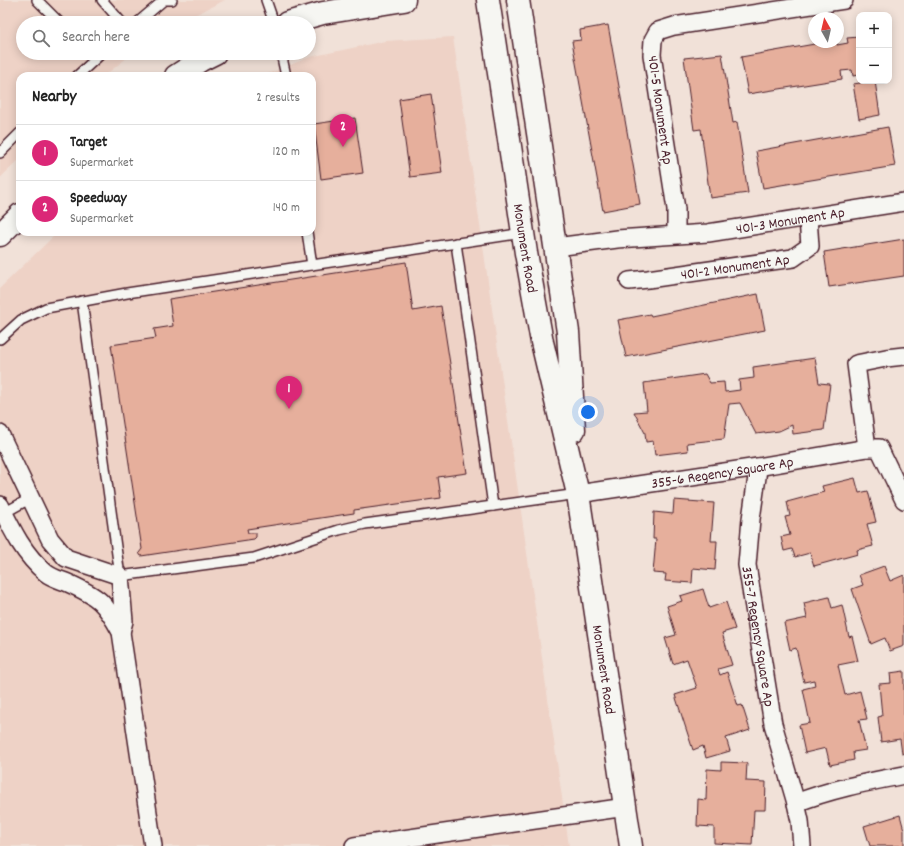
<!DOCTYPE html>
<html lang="en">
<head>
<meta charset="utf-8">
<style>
	:root { --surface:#fff; --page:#f2f2f2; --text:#222; --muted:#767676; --line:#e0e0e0; --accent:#db2777 }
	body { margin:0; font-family:Dekko,sans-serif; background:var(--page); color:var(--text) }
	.controls { position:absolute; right:12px; top:12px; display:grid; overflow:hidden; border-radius:8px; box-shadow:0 2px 10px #0003 }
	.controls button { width:36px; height:36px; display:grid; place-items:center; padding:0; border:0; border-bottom:1px solid var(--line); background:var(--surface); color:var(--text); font:20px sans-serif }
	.compass { position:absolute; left:808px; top:12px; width:36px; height:36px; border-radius:50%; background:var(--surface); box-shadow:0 2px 10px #0003; rotate:352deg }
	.you { position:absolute; left:588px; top:412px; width:14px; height:14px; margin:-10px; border:3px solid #fff; border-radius:50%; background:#1a73e8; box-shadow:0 0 0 6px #1a73e833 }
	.badge { display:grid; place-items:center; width:26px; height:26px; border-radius:50%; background:var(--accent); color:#fff; font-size:13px; font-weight:700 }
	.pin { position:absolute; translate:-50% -33px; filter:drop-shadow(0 1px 2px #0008) }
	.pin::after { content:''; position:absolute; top:21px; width:14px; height:12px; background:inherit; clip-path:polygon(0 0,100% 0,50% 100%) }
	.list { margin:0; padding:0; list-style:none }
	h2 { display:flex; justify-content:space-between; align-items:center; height:52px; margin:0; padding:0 16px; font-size:17px }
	h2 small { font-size:13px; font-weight:400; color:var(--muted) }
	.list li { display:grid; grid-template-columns:26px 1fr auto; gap:12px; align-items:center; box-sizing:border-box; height:56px; padding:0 16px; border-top:1px solid var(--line) }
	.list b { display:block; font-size:15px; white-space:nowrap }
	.list p { margin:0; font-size:13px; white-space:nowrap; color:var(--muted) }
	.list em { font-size:13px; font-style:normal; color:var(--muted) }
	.icon { flex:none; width:22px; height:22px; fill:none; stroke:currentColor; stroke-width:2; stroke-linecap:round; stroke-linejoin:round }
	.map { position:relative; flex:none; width:904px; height:846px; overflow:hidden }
	.search { position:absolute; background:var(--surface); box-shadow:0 2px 10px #0003; left:16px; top:16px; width:300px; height:44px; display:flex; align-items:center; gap:10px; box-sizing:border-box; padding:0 14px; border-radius:22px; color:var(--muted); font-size:15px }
	.panel { position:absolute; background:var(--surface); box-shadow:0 2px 10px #0003; left:16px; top:72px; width:300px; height:164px; border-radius:12px }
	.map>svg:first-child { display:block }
	.built { fill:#eed2c6 }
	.building { fill:#e6af9c; stroke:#4a1f2b }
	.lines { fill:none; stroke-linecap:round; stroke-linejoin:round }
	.lane-casing { stroke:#4a1f2b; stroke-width:12 }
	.street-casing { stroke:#4a1f2b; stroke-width:20 }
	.secondary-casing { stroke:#4a1f2b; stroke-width:25 }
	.lane { stroke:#f6f6f2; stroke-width:9 }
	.street { stroke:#f6f6f2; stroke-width:17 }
	.secondary { stroke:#f6f6f2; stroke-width:22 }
	.labels { text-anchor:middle; stroke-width:3; stroke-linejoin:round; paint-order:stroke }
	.street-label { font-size:15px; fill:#4a1f2b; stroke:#f6f6f2 }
</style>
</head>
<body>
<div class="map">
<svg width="904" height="846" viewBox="0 0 904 846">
	<rect width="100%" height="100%" fill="#f1e1d8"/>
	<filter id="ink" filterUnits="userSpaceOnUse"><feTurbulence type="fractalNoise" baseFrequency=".025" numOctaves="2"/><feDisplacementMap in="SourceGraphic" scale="8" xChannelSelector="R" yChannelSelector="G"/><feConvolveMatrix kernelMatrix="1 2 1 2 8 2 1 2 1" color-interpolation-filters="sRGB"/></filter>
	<g filter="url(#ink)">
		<!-- built -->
		<g class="built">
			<polygon points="0,0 225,0 179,23 23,23 23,53 133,53 104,76 20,76 20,159 0,178"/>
			<polygon points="453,37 569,846 0,846 0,288 58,232 312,232 312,76 263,76 310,57 385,41"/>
		</g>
		<!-- building -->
		<g class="building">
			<polygon points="608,25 640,204 603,211 572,41 581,40 580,30"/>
			<polygon points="859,37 859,75 853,76 852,70 841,71 842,79 748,94 741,57 826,42 837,42 837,45 848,43 847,38"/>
			<polygon points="722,54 733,123 737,122 748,193 710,198 701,129 694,130 684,58"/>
			<polygon points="875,81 880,115 859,119 853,84"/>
			<polygon points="431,94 442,173 410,177 399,99"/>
			<polygon points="355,118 363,173 321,179 314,124"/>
			<polygon points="888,127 895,166 763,188 756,151"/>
			<polygon points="904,239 904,276 829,287 824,252"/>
			<polygon points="406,262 413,311 441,306 467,473 438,477 441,498 354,510 354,513 247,529 248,533 256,533 256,537 254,539 141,556 139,553 142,549 111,345 156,338 154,329 173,326 169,299"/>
			<polygon points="758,294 765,330 626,357 618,320 650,314 651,316"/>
			<polygon points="815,358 819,383 830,384 824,430 793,434 792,425 779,431 756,434 740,403 729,404 724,439 687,443 688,451 655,455 653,441 646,442 645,433 634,412 647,411 644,383 705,374 710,383 724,382 725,392 740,390 739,380 754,378 753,367"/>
			<polygon points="855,478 859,493 868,491 876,522 867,524 873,546 857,550 858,554 814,566 810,553 795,557 792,549 784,551 781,537 790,535 785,517 790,516 787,502 824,492 822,486"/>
			<polygon points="674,500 714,503 711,541 717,541 715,570 693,568 692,583 665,581 666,574 653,573 656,539 653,539 654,512 673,514"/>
			<polygon points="884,566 890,581 904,575 904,646 890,651 885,638 871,644 852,589 863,585 859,575"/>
			<polygon points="703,589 709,608 726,602 735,629 722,633 732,665 718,669 720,675 727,672 738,706 742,705 750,730 726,738 730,751 706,758 703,746 693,750 675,695 697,688 687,659 673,664 665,638 676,635 667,606 682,601 680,596"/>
			<polygon points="829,597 832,608 842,605 849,637 852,636 858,661 838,665 845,695 860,691 867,719 859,720 866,750 853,752 854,760 830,765 826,748 805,753 799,725 810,723 803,689 815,686 814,680 804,682 796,648 790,650 784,623 807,618 804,603"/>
			<polygon points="904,671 904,753 902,754 900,739 881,742 878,717 882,716 879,684 891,683 890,673"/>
			<polygon points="721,762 747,763 746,781 766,782 765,810 754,810 752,845 714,843 714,827 697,826 698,799 706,800 707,769 721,770"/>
			<polygon points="900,815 904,830 904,846 870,846 864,826"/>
		</g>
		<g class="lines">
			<defs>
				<g id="lane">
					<polyline points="37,0 60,23"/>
					<polyline points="102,0 122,23"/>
					<polyline points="266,0 274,23"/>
					<polyline points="137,23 164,0 172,0"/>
					<polyline points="281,53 286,76"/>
					<polyline points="77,76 102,53"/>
					<polyline points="0,153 20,133"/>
					<polyline points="307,232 312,265"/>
					<polyline points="456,243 493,506"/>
					<polyline points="82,301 120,576 254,558 339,530 365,524 578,494"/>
					<polyline points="0,339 21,320 46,308 127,293 523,233"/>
					<polyline points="2,514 31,498"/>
				</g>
				<g id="street">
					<polyline points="676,234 676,209 652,55 653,40 658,31 674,26 844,0"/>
					<path id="s1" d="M556,247L617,239L708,233L904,202"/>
					<path id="s2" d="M629,281L648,279L793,258L810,246L808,218"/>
					<polyline points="0,434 50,539 66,558 120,576"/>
					<polyline points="867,448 856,364 886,358 904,356"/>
					<path id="s3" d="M758,467L757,477L751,519L747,565L773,724L796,803L800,821L802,846"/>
					<path id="s4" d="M578,494L758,467L867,448H879L904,500"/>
					<path d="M0,505C12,530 24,555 46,573C52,578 61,580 68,583C99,597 105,602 121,632L153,846"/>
					<polyline points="120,576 124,621 121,632"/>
					<path d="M796,803C831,789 868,782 904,775"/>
					<polyline points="354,846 626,807"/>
				</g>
				<g id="secondary">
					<path id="s5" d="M488,0L526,253L542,342L578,494L631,846"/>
					<polyline points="518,0 568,332 574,430"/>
					<polyline points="287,23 323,13 404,0"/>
					<polyline points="176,76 201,60 215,53"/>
					<polyline points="0,235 20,215"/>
				</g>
			</defs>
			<!-- lane casing -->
			<use href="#lane" class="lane-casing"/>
			<!-- street casing -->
			<use href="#street" class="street-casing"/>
			<!-- secondary casing -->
			<use href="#secondary" class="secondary-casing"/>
			<!-- lane -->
			<use href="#lane" class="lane"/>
			<!-- street -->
			<use href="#street" class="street"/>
			<!-- secondary -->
			<use href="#secondary" class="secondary"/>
		</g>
	</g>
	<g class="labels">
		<!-- street labels -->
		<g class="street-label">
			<text transform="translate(661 110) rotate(82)" y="5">401-5 Monument Ap</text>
			<text dy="5" stroke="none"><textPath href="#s1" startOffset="236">401-3 Monument Ap</textPath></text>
			<text dy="5" stroke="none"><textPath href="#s5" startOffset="251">Monument Road</textPath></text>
			<text dy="5" stroke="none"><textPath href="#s2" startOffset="107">401-2 Monument Ap</textPath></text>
			<text dy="5" stroke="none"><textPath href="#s4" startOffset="146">355-6 Regency Square Ap</textPath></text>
			<text dy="5" stroke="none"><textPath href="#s3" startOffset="171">355-7 Regency Square Ap</textPath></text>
			<text dy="5" stroke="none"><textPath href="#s5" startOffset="680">Monument Road</textPath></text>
		</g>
	</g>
</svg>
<div class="controls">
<button>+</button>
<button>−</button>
</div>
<svg class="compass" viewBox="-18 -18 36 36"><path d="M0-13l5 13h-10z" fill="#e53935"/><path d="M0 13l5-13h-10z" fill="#767676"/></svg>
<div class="you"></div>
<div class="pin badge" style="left:289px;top:409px">1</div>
<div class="pin badge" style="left:343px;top:147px">2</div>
<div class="search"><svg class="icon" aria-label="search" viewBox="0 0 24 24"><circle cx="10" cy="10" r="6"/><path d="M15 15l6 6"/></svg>Search here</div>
<section class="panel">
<h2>Nearby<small>2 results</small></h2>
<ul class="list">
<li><span class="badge">1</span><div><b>Target</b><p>Supermarket</p></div><em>120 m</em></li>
<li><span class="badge">2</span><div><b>Speedway</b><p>Supermarket</p></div><em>140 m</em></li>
</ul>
</section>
</div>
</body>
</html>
